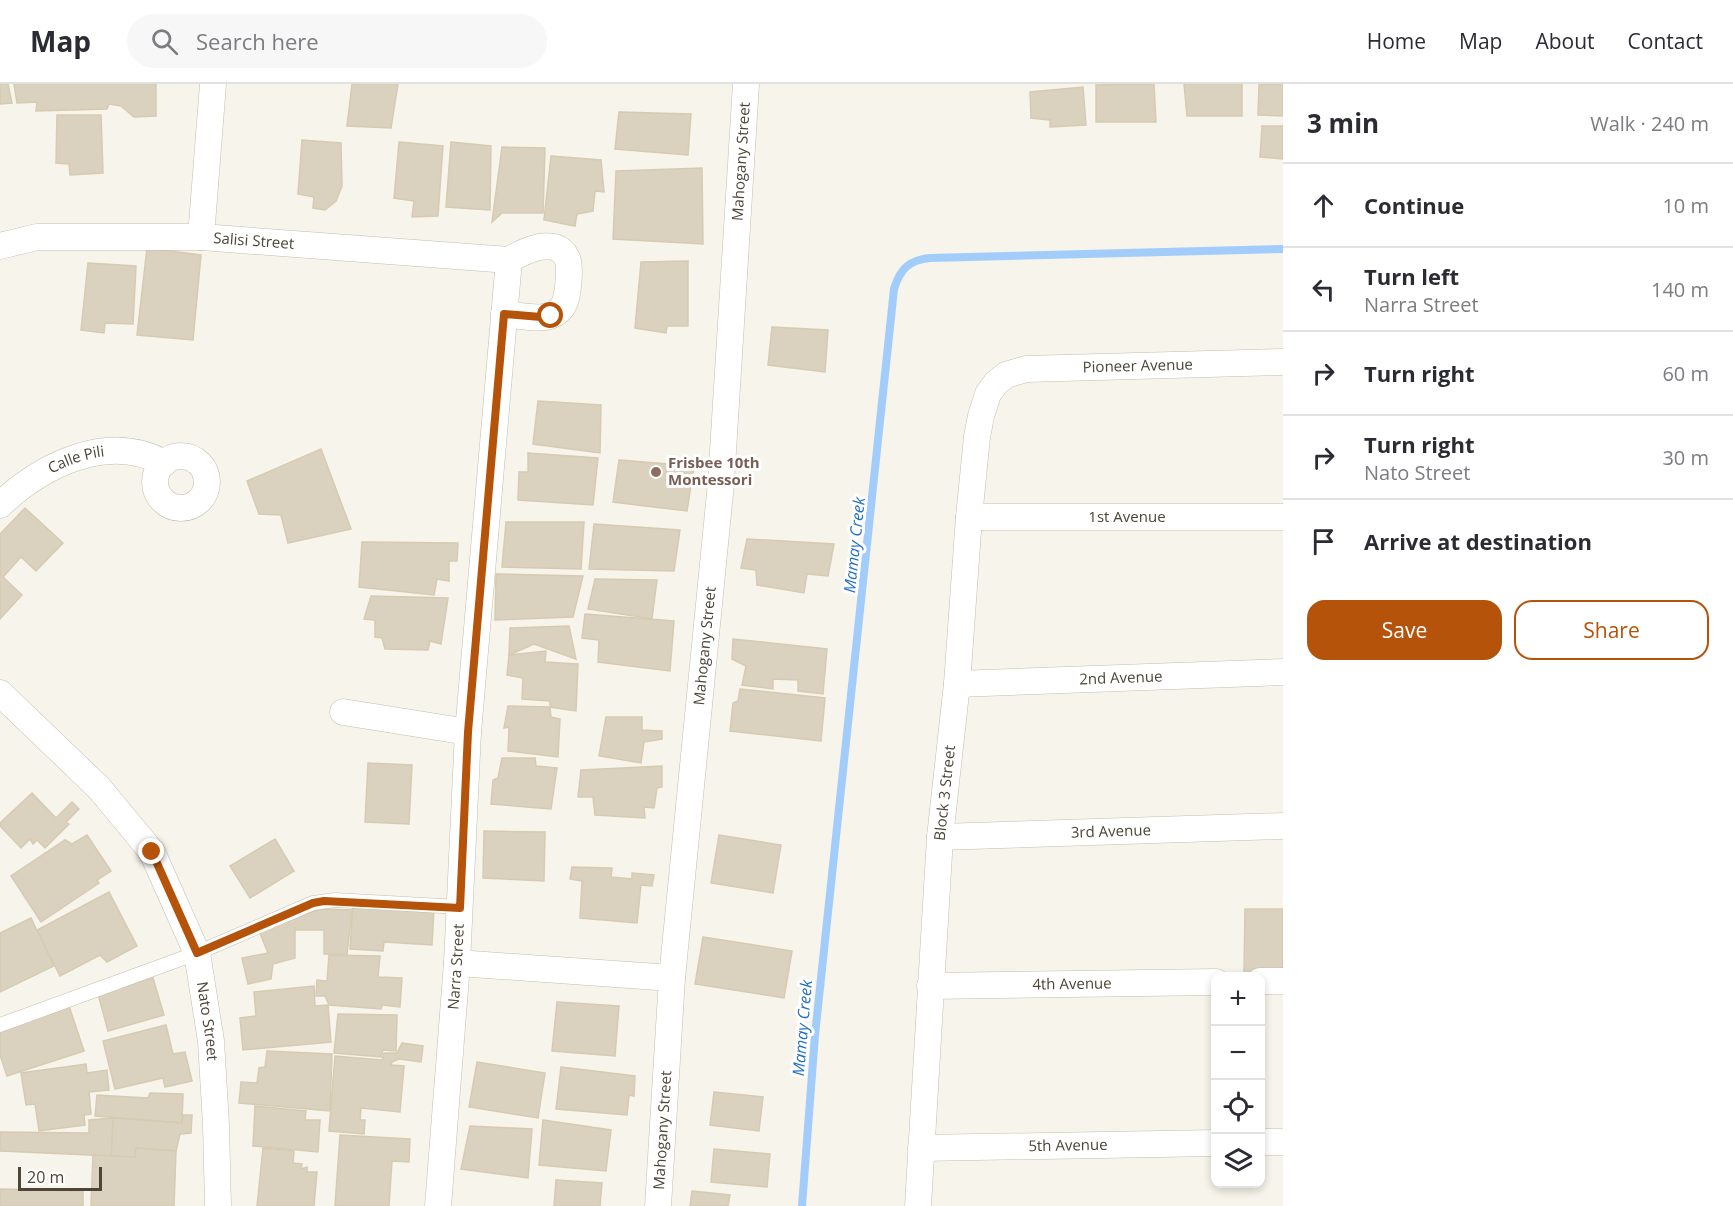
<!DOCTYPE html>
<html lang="en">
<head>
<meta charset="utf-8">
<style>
	:root { --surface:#fff; --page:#f7f7f7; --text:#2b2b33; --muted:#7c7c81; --line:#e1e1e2; --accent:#b45309 }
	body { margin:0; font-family:"Open Sans",sans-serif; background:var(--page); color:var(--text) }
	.controls { position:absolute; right:18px; bottom:18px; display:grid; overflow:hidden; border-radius:12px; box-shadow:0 3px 9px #0003 }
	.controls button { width:54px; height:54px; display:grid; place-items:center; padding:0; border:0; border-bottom:2px solid var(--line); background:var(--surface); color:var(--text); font:30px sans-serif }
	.scale { position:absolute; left:18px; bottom:15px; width:84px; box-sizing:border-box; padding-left:6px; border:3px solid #4c4637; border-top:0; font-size:16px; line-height:21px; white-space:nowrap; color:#4c4637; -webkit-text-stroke:4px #fff; paint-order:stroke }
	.stop { position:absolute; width:18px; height:18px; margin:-14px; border:4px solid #b45309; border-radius:50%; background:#fff }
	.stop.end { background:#b45309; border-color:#fff; box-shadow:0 2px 6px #0008 }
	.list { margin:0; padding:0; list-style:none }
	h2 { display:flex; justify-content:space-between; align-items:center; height:78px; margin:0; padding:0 24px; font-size:26px }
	h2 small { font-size:20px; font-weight:400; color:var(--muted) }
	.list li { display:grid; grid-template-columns:39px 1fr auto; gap:18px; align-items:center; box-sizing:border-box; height:84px; padding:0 24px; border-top:2px solid var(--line) }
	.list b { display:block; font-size:22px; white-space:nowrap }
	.list p { margin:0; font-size:20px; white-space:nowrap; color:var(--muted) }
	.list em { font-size:20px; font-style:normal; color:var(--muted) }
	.actions { display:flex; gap:12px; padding:18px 24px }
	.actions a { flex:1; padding:14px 0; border:2px solid var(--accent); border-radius:18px; text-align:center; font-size:21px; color:var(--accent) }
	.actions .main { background:var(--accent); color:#fff }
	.icon { flex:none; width:33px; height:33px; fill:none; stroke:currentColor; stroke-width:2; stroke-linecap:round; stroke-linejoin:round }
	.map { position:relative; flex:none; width:1283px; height:1122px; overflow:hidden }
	header { display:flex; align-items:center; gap:36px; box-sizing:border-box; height:84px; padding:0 30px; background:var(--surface); border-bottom:2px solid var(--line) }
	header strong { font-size:28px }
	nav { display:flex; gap:33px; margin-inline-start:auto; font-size:21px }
	.search { width:420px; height:54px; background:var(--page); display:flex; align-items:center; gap:15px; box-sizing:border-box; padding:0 21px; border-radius:33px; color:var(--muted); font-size:22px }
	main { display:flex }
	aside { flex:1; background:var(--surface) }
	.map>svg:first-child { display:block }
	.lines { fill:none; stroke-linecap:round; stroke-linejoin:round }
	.stream { stroke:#a2ccf9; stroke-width:8 }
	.building { fill:#dad2bf; stroke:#d6cbb1; stroke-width:1.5 }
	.service-casing { stroke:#c4beac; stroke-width:15 }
	.minor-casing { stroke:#c4beac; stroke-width:27 }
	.service { stroke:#fff; stroke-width:14 }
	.minor { stroke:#fff; stroke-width:26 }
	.route { stroke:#b45309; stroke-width:8 }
	.education-dot { fill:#8d6e63; stroke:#fff; stroke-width:2 }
	.labels { text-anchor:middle; stroke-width:6; stroke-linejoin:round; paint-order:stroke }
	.street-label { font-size:15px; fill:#4c4637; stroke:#fff }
	.education-label { font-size:15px; font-weight:bold; fill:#785e54; stroke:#fff; text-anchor:start }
	.water-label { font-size:16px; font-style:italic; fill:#2270c6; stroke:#fff }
</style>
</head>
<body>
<header>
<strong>Map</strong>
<div class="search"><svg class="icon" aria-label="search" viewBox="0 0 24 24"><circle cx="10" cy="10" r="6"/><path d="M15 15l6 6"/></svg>Search here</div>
<nav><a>Home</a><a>Map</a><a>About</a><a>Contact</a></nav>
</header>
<main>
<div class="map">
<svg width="1283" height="1122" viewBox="0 0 1283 1122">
	<rect width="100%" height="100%" fill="#f7f4eb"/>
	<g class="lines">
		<!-- stream -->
		<path class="stream" d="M802,1122L815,951L894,205C900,185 909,176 930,174L1283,165"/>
	</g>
	<!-- building -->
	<g class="building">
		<polygon points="0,0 8,0 12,19 0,20"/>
		<polygon points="14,0 156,0 156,32 134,33 121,22 109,20 107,25 36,27 37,18 17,19"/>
		<polygon points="352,0 398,0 391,44 347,42"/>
		<polygon points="1154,0 1156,38 1096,38 1096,1"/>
		<polygon points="1184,0 1242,0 1242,32 1187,32"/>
		<polygon points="1283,0 1283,32 1258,31 1259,1"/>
		<polygon points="1083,3 1086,41 1050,43 1050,36 1031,34 1030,8"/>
		<polygon points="619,28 691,30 688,71 615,65"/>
		<polygon points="57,31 101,31 103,89 70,91 69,80 56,79"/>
		<polygon points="1262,42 1283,42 1283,75 1260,73"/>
		<polygon points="302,56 341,59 342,102 336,117 325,126 313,124 314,113 298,110"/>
		<polygon points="399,58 443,62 438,132 412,133 414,117 394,114"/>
		<polygon points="451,58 491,62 490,126 446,123"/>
		<polygon points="502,63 545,64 543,129 502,129 492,138"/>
		<polygon points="551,72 601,76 604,108 595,107 593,127 577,130 575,142 544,136"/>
		<polygon points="702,84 703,160 613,155 616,87"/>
		<polygon points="147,164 201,171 193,256 137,251"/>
		<polygon points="688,177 688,242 667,242 666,249 635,244 641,178"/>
		<polygon points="88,179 136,182 133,240 105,239 104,249 81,246"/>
		<polygon points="772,243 828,246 825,288 768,281"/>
		<polygon points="538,317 601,321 600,369 533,360"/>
		<polygon points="321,365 351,445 288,459 281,431 259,430 247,397"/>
		<polygon points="528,369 598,374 593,421 518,416 519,388 528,388"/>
		<polygon points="619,376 694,382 687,427 613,418"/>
		<polygon points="25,424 63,459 36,487 21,473 3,493 22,511 0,535 0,450"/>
		<polygon points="506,438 584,438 581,485 502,483"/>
		<polygon points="594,440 680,446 674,487 589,485"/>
		<polygon points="747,455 834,460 828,492 807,490 804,509 757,501 756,486 741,484"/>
		<polygon points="362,458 458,459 457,477 449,477 449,497 437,495 434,511 359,503"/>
		<polygon points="496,490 583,492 573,533 495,536"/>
		<polygon points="595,495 657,496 652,535 588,525"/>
		<polygon points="371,512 448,514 441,560 430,557 428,566 385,565 382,554 375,553 375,536 364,535"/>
		<polygon points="585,530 674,537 670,587 598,578 599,556 582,554"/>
		<polygon points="569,542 576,575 534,560 509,571 510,544"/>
		<polygon points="733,555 827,565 823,610 798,607 798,596 773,595 773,605 742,601 746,582 732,575"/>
		<polygon points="546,567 545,578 578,580 576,627 550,623 550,617 522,615 523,594 507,591 509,571"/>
		<polygon points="740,605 825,614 821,657 730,647 733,619 738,617"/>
		<polygon points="508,622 550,623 551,633 560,635 558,673 508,667 509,643 504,644"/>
		<polygon points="606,633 642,633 642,646 662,647 662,655 644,658 641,679 599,672"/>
		<polygon points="502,674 535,674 536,682 557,684 551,725 491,720 493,696 498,694"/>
		<polygon points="368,679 412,681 409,740 365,738"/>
		<polygon points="662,682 662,703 657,704 654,724 644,723 645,734 595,731 593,713 578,713 581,686"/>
		<polygon points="32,709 56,734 72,718 79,725 66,738 69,740 45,764 37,756 33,760 30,755 21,764 0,742 0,739"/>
		<polygon points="484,747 545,748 544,797 483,794"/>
		<polygon points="87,751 111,787 97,796 99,799 41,838 11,792 65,756 72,760"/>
		<polygon points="719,751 781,761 773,809 711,799"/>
		<polygon points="275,755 294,787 250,814 230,782"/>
		<polygon points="572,783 612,784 611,793 632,795 632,789 654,791 652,802 641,801 637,839 580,834 582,797 570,795"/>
		<polygon points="109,808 137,862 107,878 100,871 60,892 37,846"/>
		<polygon points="353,820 434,824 432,861 384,858 383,867 350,865"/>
		<polygon points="321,825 352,826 347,870 324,870 324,846 295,846 295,874 273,880 271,895 248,900 242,874 268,869 259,847"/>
		<polygon points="1245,825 1283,825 1283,890 1244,889"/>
		<polygon points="31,834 54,882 0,908 0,849"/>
		<polygon points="703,853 792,867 784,914 695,900"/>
		<polygon points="329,871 380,872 378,893 402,894 400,923 382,921 381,925 329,921 325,912 316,912 317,896 327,897"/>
		<polygon points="153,894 164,931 108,947 98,910"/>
		<polygon points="314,902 315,922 328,921 331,958 243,966 240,934 256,932 254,908"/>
		<polygon points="557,918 619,922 615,972 552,967"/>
		<polygon points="68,919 84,967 7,992 0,971 0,942"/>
		<polygon points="338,930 397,931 396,967 383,966 381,973 334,969"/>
		<polygon points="166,941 173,970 185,968 192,997 165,1003 163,994 115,1005 103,957"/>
		<polygon points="402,959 423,962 421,978 399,975 392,978 391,981 404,982 400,1028 361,1024 360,1036 365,1036 364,1050 329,1047 335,972 382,976 384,969 397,969"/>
		<polygon points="267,967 332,970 330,1027 239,1019 241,998 257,999 259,984 265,983"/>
		<polygon points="477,978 545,989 538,1034 469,1023"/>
		<polygon points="86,980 87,989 107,986 109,1006 89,1008 91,1030 84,1031 85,1041 39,1047 35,1020 26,1021 21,989"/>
		<polygon points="561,983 635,992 634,1012 629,1011 627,1031 556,1025"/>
		<polygon points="714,1008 763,1013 759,1047 710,1041"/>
		<polygon points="150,1009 183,1010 182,1039 95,1032 97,1011 148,1014"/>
		<polygon points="255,1022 306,1027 305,1036 320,1036 318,1068 253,1062"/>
		<polygon points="183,1031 192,1031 191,1049 180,1050 176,1067 136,1064 135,1073 111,1072 113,1034 182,1039"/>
		<polygon points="113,1034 111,1072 0,1067 0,1048 89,1049 89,1036"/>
		<polygon points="543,1036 611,1046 606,1087 539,1081"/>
		<polygon points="470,1042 532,1045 528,1094 461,1085"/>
		<polygon points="340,1051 410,1055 409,1078 392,1077 389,1122 335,1122"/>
		<polygon points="136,1064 176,1067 174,1122 91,1122 93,1071 135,1073"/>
		<polygon points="263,1064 294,1067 293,1079 302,1080 301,1085 307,1083 307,1088 317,1088 314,1122 257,1122"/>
		<polygon points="714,1065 770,1070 767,1103 711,1098"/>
		<polygon points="556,1096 602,1099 600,1122 554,1122"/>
		<polygon points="0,1105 83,1107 83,1122 0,1122"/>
		<polygon points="692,1107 730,1111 728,1122 690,1122"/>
	</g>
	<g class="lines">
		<defs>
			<polyline id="service" points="0,941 197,869 313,819 335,816 460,823"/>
			<g id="minor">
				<polyline points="201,153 213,0"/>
				<path id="s1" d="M0,162L37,153H201L509,176"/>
				<path d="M504,230C518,231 537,236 550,232C556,230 562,225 564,220C568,212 571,183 567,174C556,151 524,167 509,176"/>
				<circle cx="181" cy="398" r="26"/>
				<path id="s2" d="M0,421C42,381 108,348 164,379"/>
				<path id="s3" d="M969,433H1283"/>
				<path id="s4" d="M957,600L1283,588"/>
				<path id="s5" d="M0,609L99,704L152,768L197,869L211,957L216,1041L218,1122"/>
				<polyline points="343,628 468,648"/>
				<path id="s6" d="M940,753L1283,742"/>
				<polyline points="457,879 672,894"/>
				<polyline points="1260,897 1283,897"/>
				<path id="s7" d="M930,902L1216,898"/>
				<polyline points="1260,1058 1283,1058"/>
				<path id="s8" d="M921,1064L1216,1059"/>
				<path id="s9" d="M438,1122L457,879L468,648L509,176"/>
				<path id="s10" d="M658,1122L672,894L721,399L746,0"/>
				<path id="s11" d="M918,1122L940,753L957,600L969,433L977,353L981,332L988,310L996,299L1006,291L1026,285L1283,278"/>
			</g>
		</defs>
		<!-- service casing -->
		<use href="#service" class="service-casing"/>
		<!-- minor casing -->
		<use href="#minor" class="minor-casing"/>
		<!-- service -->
		<use href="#service" class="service"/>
		<!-- minor -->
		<use href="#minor" class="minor"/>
	</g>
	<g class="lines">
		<!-- route -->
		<polyline class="route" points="152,768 197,869 313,819 324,817 460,824 468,648 504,230 541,233 551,232"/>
	</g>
	<!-- markers -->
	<circle class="education-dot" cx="656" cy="388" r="6"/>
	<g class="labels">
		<!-- street labels -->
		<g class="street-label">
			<text dy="5" stroke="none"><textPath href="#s10" startOffset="1048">Mahogany Street</textPath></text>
			<text dy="5" stroke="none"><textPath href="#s1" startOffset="255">Salisi Street</textPath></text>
			<text dy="5" stroke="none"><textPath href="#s11" startOffset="975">Pioneer Avenue</textPath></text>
			<text dy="5" stroke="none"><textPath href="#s2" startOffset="90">Calle Pili</textPath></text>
			<text dy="5" stroke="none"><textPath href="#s3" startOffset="158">1st Avenue</textPath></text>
			<text dy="5" stroke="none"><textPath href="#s10" startOffset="562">Mahogany Street</textPath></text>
			<text dy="5" stroke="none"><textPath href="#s4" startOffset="164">2nd Avenue</textPath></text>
			<text dy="5" stroke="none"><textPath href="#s11" startOffset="414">Block 3 Street</textPath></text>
			<text dy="5" stroke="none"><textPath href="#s6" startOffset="171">3rd Avenue</textPath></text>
			<text dy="5" stroke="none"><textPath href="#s9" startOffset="240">Narra Street</textPath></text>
			<text dy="5" stroke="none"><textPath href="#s7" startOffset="142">4th Avenue</textPath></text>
			<text dy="5" stroke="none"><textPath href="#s5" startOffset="400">Nato Street</textPath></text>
			<text dy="5" stroke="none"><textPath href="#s10" startOffset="76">Mahogany Street</textPath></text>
			<text dy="5" stroke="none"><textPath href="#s8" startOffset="147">5th Avenue</textPath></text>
		</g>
		<!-- education labels -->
		<g class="education-label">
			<text x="668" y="384">Frisbee 10th<tspan x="668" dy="17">Montessori</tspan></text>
		</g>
		<!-- water labels -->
		<g class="water-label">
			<text transform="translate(854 461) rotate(-84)" y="6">Mamay Creek</text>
			<text transform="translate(802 944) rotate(-85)" y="6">Mamay Creek</text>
		</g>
	</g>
</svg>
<div class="controls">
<button>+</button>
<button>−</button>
<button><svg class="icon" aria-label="locate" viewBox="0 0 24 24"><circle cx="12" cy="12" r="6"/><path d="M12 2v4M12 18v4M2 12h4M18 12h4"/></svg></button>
<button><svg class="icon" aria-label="layers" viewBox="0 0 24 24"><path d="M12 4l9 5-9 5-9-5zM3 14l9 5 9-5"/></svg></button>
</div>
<div class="scale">20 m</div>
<div class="stop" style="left:551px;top:232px"></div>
<div class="stop end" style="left:152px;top:768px"></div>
</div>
<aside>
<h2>3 min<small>Walk · 240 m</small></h2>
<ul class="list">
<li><svg class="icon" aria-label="ahead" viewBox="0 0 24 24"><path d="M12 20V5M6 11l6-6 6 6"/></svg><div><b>Continue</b></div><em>10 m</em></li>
<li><svg class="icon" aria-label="left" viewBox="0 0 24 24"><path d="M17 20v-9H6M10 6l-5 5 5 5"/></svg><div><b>Turn left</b><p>Narra Street</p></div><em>140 m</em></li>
<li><svg class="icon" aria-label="right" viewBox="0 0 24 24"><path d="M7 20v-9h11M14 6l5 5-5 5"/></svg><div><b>Turn right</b></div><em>60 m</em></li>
<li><svg class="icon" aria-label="right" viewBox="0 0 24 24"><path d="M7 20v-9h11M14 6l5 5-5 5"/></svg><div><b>Turn right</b><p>Nato Street</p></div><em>30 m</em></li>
<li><svg class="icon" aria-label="arrive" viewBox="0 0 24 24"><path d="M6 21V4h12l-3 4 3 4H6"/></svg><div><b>Arrive at destination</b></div></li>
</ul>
<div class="actions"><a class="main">Save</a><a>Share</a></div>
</aside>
</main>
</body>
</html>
